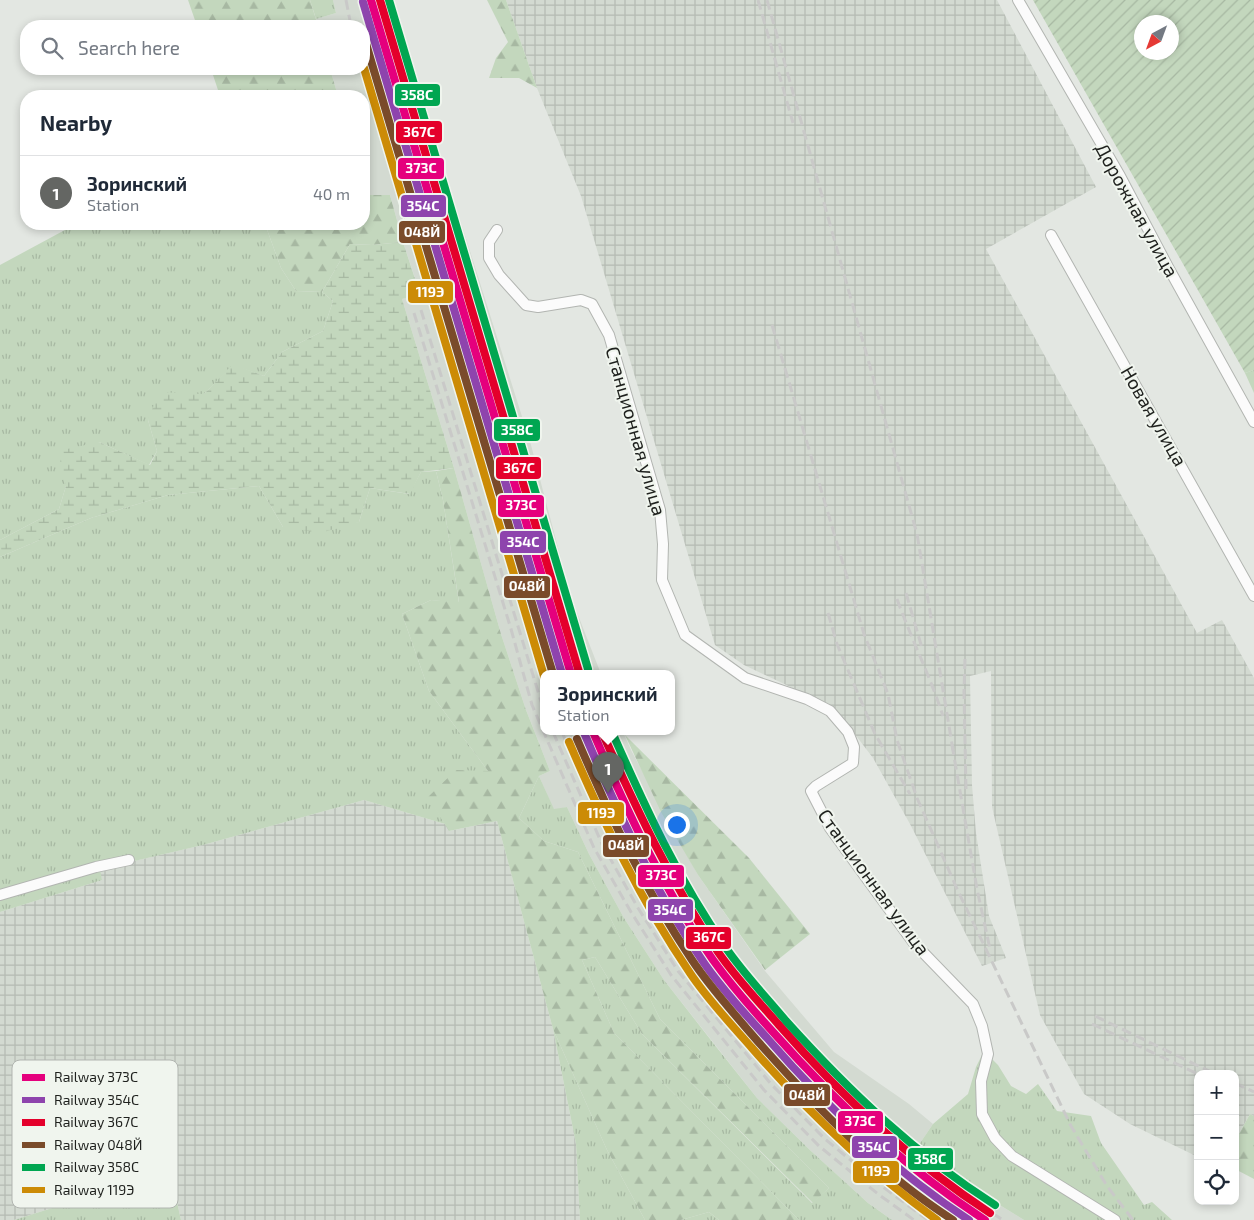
<!DOCTYPE html>
<html lang="en">
<head>
<meta charset="utf-8">
<style>
	:root { --surface:#fff; --page:#f6f6f7; --text:#1f2937; --muted:#747a83; --line:#e0e1e3; --accent:#646663 }
	body { margin:0; font-family:"Exo 2",sans-serif; background:var(--page); color:var(--text) }
	.controls { position:absolute; right:15px; bottom:15px; display:grid; overflow:hidden; border-radius:10px; box-shadow:0 2px 8px #0003 }
	.controls button { width:45px; height:45px; display:grid; place-items:center; padding:0; border:0; border-bottom:1px solid var(--line); background:var(--surface); color:var(--text); font:25px sans-serif }
	.compass { position:absolute; left:1134px; top:15px; width:45px; height:45px; border-radius:50%; background:var(--surface); box-shadow:0 2px 8px #0003; rotate:221deg }
	.you { position:absolute; left:676px; top:824px; width:18px; height:18px; margin:-12px; border:4px solid #fff; border-radius:50%; background:#1a73e8; box-shadow:0 0 0 8px #1a73e833 }
	.badge { display:grid; place-items:center; width:32px; height:32px; border-radius:50%; background:var(--accent); color:#fff; font-size:16px; font-weight:700 }
	.pin { position:absolute; translate:-50% -41px; filter:drop-shadow(0 1px 2px #0008) }
	.pin::after { content:''; position:absolute; top:26px; width:18px; height:15px; background:inherit; clip-path:polygon(0 0,100% 0,50% 100%) }
	.popup { position:absolute; left:540px; top:670px; width:135px; height:65px; box-sizing:border-box; display:grid; place-content:center; border-radius:10px; background:var(--surface); filter:drop-shadow(0 1px 4px #0005); font-size:16px; white-space:nowrap; color:var(--muted) }
	.popup b { font-size:19px; color:var(--text) }
	.popup::after { content:''; position:absolute; left:50%; top:100%; margin-left:-10px; border:10px solid transparent; border-top-color:var(--surface) }
	.list { margin:0; padding:0; list-style:none }
	h2 { display:flex; justify-content:space-between; align-items:center; height:65px; margin:0; padding:0 20px; font-size:21px }
	h2 small { font-size:16px; font-weight:400; color:var(--muted) }
	.list li { display:grid; grid-template-columns:32px 1fr auto; gap:15px; align-items:center; box-sizing:border-box; height:75px; padding:0 20px; border-top:1px solid var(--line) }
	.list b { display:block; font-size:19px; white-space:nowrap }
	.list p { margin:0; font-size:16px; white-space:nowrap; color:var(--muted) }
	.list em { font-size:16px; font-style:normal; color:var(--muted) }
	.icon { flex:none; width:28px; height:28px; fill:none; stroke:currentColor; stroke-width:2; stroke-linecap:round; stroke-linejoin:round }
	.map { position:relative; flex:none; width:1254px; height:1220px; overflow:hidden }
	.search { position:absolute; background:var(--surface); box-shadow:0 2px 8px #0003; left:20px; top:20px; width:350px; height:55px; display:flex; align-items:center; gap:12px; box-sizing:border-box; padding:0 18px; border-radius:20px; color:var(--muted); font-size:19px }
	.panel { position:absolute; background:var(--surface); box-shadow:0 2px 8px #0003; left:20px; top:90px; width:350px; height:140px; border-radius:20px }
	.map>svg:first-child { display:block }
	.built { fill:#d3dad1 }
	.industrial { fill:url(#industrial-grid) }
	.grass { fill:url(#grass-tufts) }
	.forest { fill:url(#forest-firs) }
	.wetland { fill:url(#wetland-marsh) }
	.garden { fill:url(#garden-furrows); fill-rule:evenodd }
	.lines { fill:none; stroke-linecap:round; stroke-linejoin:round }
	.street-casing { stroke:#b2b5b1; stroke-width:12 }
	.street { stroke:#fbfbfb; stroke-width:10 }
	.rail { stroke:#c9c9c8; stroke-width:3; stroke-dasharray:10 5; stroke-linecap:butt }
	.rail-1-casing { stroke:#f0f5ee; stroke-width:11 }
	.rail-2-casing { stroke:#f0f5ee; stroke-width:11 }
	.rail-3-casing { stroke:#f0f5ee; stroke-width:11 }
	.rail-4-casing { stroke:#f0f5ee; stroke-width:11 }
	.rail-5-casing { stroke:#f0f5ee; stroke-width:11 }
	.rail-6-casing { stroke:#f0f5ee; stroke-width:11 }
	.rail-1 { stroke:#e5007d; stroke-width:8 }
	.rail-2 { stroke:#8e44ad; stroke-width:8 }
	.rail-3 { stroke:#e4002b; stroke-width:8 }
	.rail-4 { stroke:#7a4b2a; stroke-width:8 }
	.rail-5 { stroke:#00a651; stroke-width:8 }
	.rail-6 { stroke:#cc8b06; stroke-width:8 }
	.labels { text-anchor:middle; stroke-width:4; stroke-linejoin:round; paint-order:stroke }
	.street-label { font-size:19px; fill:#1f211e; stroke:#f0f5ee }
	.key { fill:#f0f5ee; stroke:#b1b5b0; stroke-width:1 }
	.key-label { font-size:14px; fill:#1f211e }
	.line-badge { stroke:#f0f5ee; stroke-width:2 }
	.badge-label { font-size:14px; text-anchor:middle; font-weight:bold; fill:#fff }
</style>
</head>
<body>
<div class="map">
<svg width="1254" height="1220" viewBox="0 0 1254 1220">
	<defs>
		<pattern id="industrial-grid" width="8" height="8" patternUnits="userSpaceOnUse" patternTransform="scale(1.25)"><rect width="8" height="8" fill="#d3dad1"/><path d="M0 4h8M4 0v8" fill="none" stroke="#b5bbb3"/></pattern>
		<pattern id="grass-tufts" width="24" height="20" patternUnits="userSpaceOnUse" patternTransform="scale(1.25)"><rect width="24" height="20" fill="#c3d7bd"/><path d="M3 7l-1-3M5 7V3M7 7l1-3M15 17l-1-3M17 17v-4M19 17l1-3" fill="none" stroke="#a7b8a2"/></pattern>
		<pattern id="forest-firs" width="22" height="20" patternUnits="userSpaceOnUse" patternTransform="scale(1.25)"><rect width="22" height="20" fill="#c3d7bd"/><path d="M5 1l3.5 6h-7zM16 11l3.5 6h-7z" fill="#a7b8a2"/></pattern>
		<pattern id="wetland-marsh" width="20" height="14" patternUnits="userSpaceOnUse" patternTransform="scale(1.25)"><rect width="20" height="14" fill="#c3d7bd"/><path d="M1 5h8M5 5V1M11 12h8M15 12V8" fill="none" stroke="#a7b8a2"/></pattern>
		<pattern id="garden-furrows" width="10" height="10" patternUnits="userSpaceOnUse" patternTransform="scale(1.25)"><rect width="10" height="10" fill="#c3d7bd"/><path d="M-1 1l2-2M0 10L10 0M9 11l2-2" fill="none" stroke="#a7b8a2"/></pattern>
	</defs>
	<rect width="100%" height="100%" fill="#e3e7e2"/>
	<!-- built -->
	<polygon class="built" points="333,0 391,0 531,445 571,597 601,674 544,674 544,732 623,732 632,752 698,875 765,971 834,1052 909,1104 933,1124 918,1146 972,1188 1024,1220 892,1220 868,1203 811,1151 757,1098 664,980 624,918 589,854 567,807 554,810 539,776 550,771 526,710 501,634 454,468 402,299 420,293 403,242 390,195 365,195 364,191 364,96 338,96 330,69 364,69 364,26 318,26 316,19 336,13"/>
	<!-- industrial -->
	<g class="industrial">
		<polygon points="506,0 997,0 1096,187 986,249 1197,633 1222,620 1254,678 1254,1116 1250,1114 1235,1141 1235,1074 1198,1074 1198,1157 1130,1124 1084,1094 1040,1015 992,807 991,671 970,676 972,785 976,833 989,916 1006,958 982,966 910,824 873,758 835,708 744,665 715,645 581,196 537,88"/>
		<polygon points="364,800 445,824 449,831 497,821 553,1029 576,1144 580,1220 181,1220 170,1171 14,1220 0,1220 0,912 102,880 99,869 203,845"/>
	</g>
	<!-- grass -->
	<g class="grass">
		<polygon points="310,0 333,0 336,13 316,19"/>
		<polygon points="76,224 265,224 281,268 296,291 322,292 333,301 323,331 282,352 264,376 233,365 204,394 148,420 157,451 149,465 99,442 66,486 59,509 0,540 0,265"/>
		<polygon points="1254,370 1254,393 1245,373"/>
		<polygon points="436,471 443,500 459,603 431,600 402,614 429,691 488,771 429,797 445,824 364,800 203,845 100,869 102,880 0,912 0,557 91,518 168,495 259,486 283,527 359,522 370,488 409,494 421,472"/>
		<polygon points="539,776 554,809 567,807 589,854 624,918 664,980 714,1044 757,1098 811,1151 868,1203 892,1220 799,1220 614,1033 582,960 595,957 642,1034 812,1203 829,1188 660,1019 578,852 544,841 519,818"/>
		<polygon points="553,1029 607,1150 645,1220 580,1220 576,1144"/>
		<polygon points="984,1051 998,1065 1011,1086 1026,1094 1038,1084 1057,1111 1091,1116 1101,1143 1144,1205 1152,1202 1172,1220 1024,1220 972,1188 918,1146 933,1124 968,1094 976,1067"/>
		<polygon points="170,1171 181,1220 14,1220"/>
		<polygon points="709,1212 719,1220 681,1220"/>
	</g>
	<!-- forest -->
	<g class="forest">
		<polygon points="188,0 310,0 318,26 197,26"/>
		<polygon points="487,0 506,0 537,88 519,78 489,78 496,58 508,42"/>
		<polygon points="211,69 330,69 338,96 220,96"/>
		<polygon points="364,191 365,195 390,195 403,242 372,245 350,244 322,292 296,291 281,268 265,224 364,224"/>
		<polygon points="454,468 501,634 526,710 550,771 539,776 519,818 544,841 578,852 660,1019 829,1188 813,1203 642,1034 595,957 582,960 614,1033 799,1220 719,1220 709,1212 681,1220 645,1220 607,1150 553,1029 497,821 449,831 428,797 456,770 488,771 429,691 402,614 431,600 459,602 443,500 436,471"/>
		<polygon points="625,735 749,858 810,934 765,970 698,875 661,812"/>
		<polygon points="1250,1114 1254,1116 1254,1179 1235,1169 1235,1141"/>
	</g>
	<!-- wetland -->
	<polygon class="wetland" points="403,242 420,294 402,299 454,468 421,472 410,494 370,488 359,522 320,533 283,527 259,486 168,495 91,518 0,557 0,540 59,509 66,486 58,451 99,442 150,465 157,451 148,420 159,392 204,394 233,364 264,376 282,352 323,331 333,301 322,292 350,244 372,245"/>
	<!-- garden -->
	<path class="garden" d="M1033,0H1254V370L1245,373ZM1142,22H1172V52H1142Z"/>
	<g class="lines">
		<defs>
			<g id="street">
				<polyline points="1018,0 1120,176 1168,267 1254,422"/>
				<polyline points="497,230 489,242 489,258 499,275 526,305 538,307 581,300 592,304 609,335 660,510 663,544 662,580 685,635 745,678 807,699 830,711 848,732 854,747 853,763 816,786 811,791 830,828 913,942 973,1004 982,1026 988,1054 981,1081 982,1114 995,1138 1012,1156 1115,1220"/>
				<polyline points="1051,235 1254,596"/>
				<polyline points="0,895 96,867 129,860"/>
			</g>
		</defs>
		<!-- street casing -->
		<use href="#street" class="street-casing"/>
		<!-- street -->
		<use href="#street" class="street"/>
		<!-- rail -->
		<g class="rail">
			<polyline points="346,0 351,26"/>
			<polyline points="380,0 581,674"/>
			<polyline points="758,0 793,123"/>
			<polyline points="767,0 917,534 953,750"/>
			<polyline points="371,32 492,444 523,577"/>
			<polyline points="361,69 513,578 529,627 544,681"/>
			<polyline points="421,310 544,711"/>
			<polyline points="414,313 511,629 532,705 594,848 631,912 671,975 764,1090 819,1146 878,1194 914,1220"/>
			<polyline points="772,325 864,634 888,694 897,740 917,798 958,891 1071,1126 1107,1186 1133,1220"/>
			<polyline points="507,484 538,565"/>
			<polyline points="906,593 922,648"/>
			<path d="M897,599C911,638 930,676 943,716"/>
			<polyline points="828,613 837,644 875,734 910,794"/>
			<polyline points="965,659 964,692 966,790"/>
			<polyline points="553,732 602,844 638,908 678,971 771,1084 825,1139 883,1187 928,1220"/>
			<path d="M562,732C587,791 613,851 647,905C696,985 763,1067 831,1131C866,1164 906,1192 945,1220"/>
			<path d="M603,732C634,806 668,879 714,946C730,970 751,992 769,1013C796,1045 824,1076 853,1105C898,1149 950,1187 1003,1220"/>
			<polyline points="952,745 977,889 990,949"/>
			<polyline points="1095,1016 1215,1074"/>
			<polyline points="1092,1024 1198,1074"/>
			<polyline points="1235,1083 1254,1092"/>
		</g>
		<defs>
			<g id="rail-1">
				<polyline points="371,0 571,674"/>
				<path d="M593,732C627,811 663,889 713,960C731,985 752,1009 773,1032C837,1104 905,1168 985,1220"/>
			</g>
			<g id="rail-2">
				<polyline points="363,2 562,674"/>
				<path d="M585,735C619,815 655,892 704,963C723,990 745,1014 767,1038C827,1107 892,1170 969,1220"/>
			</g>
			<g id="rail-3">
				<polyline points="380,0 579,672"/>
				<path d="M602,732C636,808 671,883 718,952C736,978 758,1001 779,1025C842,1097 909,1160 990,1213"/>
			</g>
			<g id="rail-4">
				<polyline points="364,37 553,674"/>
				<path d="M577,739C611,818 644,888 692,960C712,990 737,1017 761,1045C818,1109 880,1173 953,1220"/>
			</g>
			<g id="rail-5">
				<polyline points="389,0 588,669"/>
				<path d="M612,732C645,807 679,881 726,948C744,974 766,997 786,1021C849,1091 915,1154 995,1205"/>
			</g>
			<g id="rail-6">
				<polyline points="364,68 544,676"/>
				<path d="M569,742C604,823 640,900 690,973C708,1000 731,1024 752,1048C808,1112 868,1170 937,1220"/>
			</g>
		</defs>
		<!-- rail-1 casing -->
		<use href="#rail-1" class="rail-1-casing"/>
		<!-- rail-2 casing -->
		<use href="#rail-2" class="rail-2-casing"/>
		<!-- rail-3 casing -->
		<use href="#rail-3" class="rail-3-casing"/>
		<!-- rail-4 casing -->
		<use href="#rail-4" class="rail-4-casing"/>
		<!-- rail-5 casing -->
		<use href="#rail-5" class="rail-5-casing"/>
		<!-- rail-6 casing -->
		<use href="#rail-6" class="rail-6-casing"/>
		<!-- rail-1 -->
		<use href="#rail-1" class="rail-1"/>
		<!-- rail-2 -->
		<use href="#rail-2" class="rail-2"/>
		<!-- rail-3 -->
		<use href="#rail-3" class="rail-3"/>
		<!-- rail-4 -->
		<use href="#rail-4" class="rail-4"/>
		<!-- rail-5 -->
		<use href="#rail-5" class="rail-5"/>
		<!-- rail-6 -->
		<use href="#rail-6" class="rail-6"/>
	</g>
	<g class="labels">
		<!-- street labels -->
		<g class="street-label">
			<text transform="translate(1137 210) rotate(61)" y="7">Дорожная улица</text>
			<text transform="translate(1154 416) rotate(60)" y="7">Новая улица</text>
			<text transform="translate(636 431) rotate(74)" y="7">Станционная улица</text>
			<text transform="translate(874 882) rotate(54)" y="7">Станционная улица</text>
		</g>
	</g>
	<!-- legend -->
	<rect x="12" y="1060" width="166" height="148" rx="8" class="key"/>
	<rect x="22" y="1074" width="23" height="7" fill="#e5007d"/>
	<rect x="22" y="1097" width="23" height="6" fill="#8e44ad"/>
	<rect x="22" y="1119" width="23" height="7" fill="#e4002b"/>
	<rect x="22" y="1142" width="23" height="6" fill="#7a4b2a"/>
	<rect x="22" y="1164" width="23" height="7" fill="#00a651"/>
	<rect x="22" y="1187" width="23" height="6" fill="#cc8b06"/>
	<g class="key-label">
		<text x="54" y="1082">Railway 373C</text>
		<text x="54" y="1105">Railway 354С</text>
		<text x="54" y="1127">Railway 367С</text>
		<text x="54" y="1150">Railway 048Й</text>
		<text x="54" y="1172">Railway 358С</text>
		<text x="54" y="1195">Railway 119Э</text>
	</g>
	<g class="line-badge">
		<rect x="394" y="83" width="47" height="24" rx="5" fill="#00a651"/>
		<rect x="395" y="120" width="48" height="24" rx="5" fill="#e4002b"/>
		<rect x="397" y="157" width="48" height="23" rx="5" fill="#e5007d"/>
		<rect x="400" y="194" width="47" height="24" rx="5" fill="#8e44ad"/>
		<rect x="398" y="220" width="48" height="24" rx="5" fill="#7a4b2a"/>
		<rect x="407" y="280" width="47" height="24" rx="5" fill="#cc8b06"/>
		<rect x="493" y="418" width="48" height="24" rx="5" fill="#00a651"/>
		<rect x="495" y="456" width="47" height="24" rx="5" fill="#e4002b"/>
		<rect x="497" y="494" width="48" height="24" rx="5" fill="#e5007d"/>
		<rect x="499" y="530" width="48" height="24" rx="5" fill="#8e44ad"/>
		<rect x="503" y="575" width="48" height="24" rx="5" fill="#7a4b2a"/>
		<rect x="577" y="801" width="48" height="24" rx="5" fill="#cc8b06"/>
		<rect x="602" y="834" width="48" height="24" rx="5" fill="#7a4b2a"/>
		<rect x="637" y="864" width="48" height="24" rx="5" fill="#e5007d"/>
		<rect x="647" y="898" width="47" height="24" rx="5" fill="#8e44ad"/>
		<rect x="685" y="926" width="47" height="24" rx="5" fill="#e4002b"/>
		<rect x="783" y="1083" width="48" height="24" rx="5" fill="#7a4b2a"/>
		<rect x="837" y="1110" width="47" height="24" rx="5" fill="#e5007d"/>
		<rect x="851" y="1135" width="47" height="24" rx="5" fill="#8e44ad"/>
		<rect x="907" y="1147" width="47" height="24" rx="5" fill="#00a651"/>
		<rect x="852" y="1160" width="48" height="24" rx="5" fill="#cc8b06"/>
	</g>
	<g class="badge-label">
		<text x="417" y="100">358С</text>
		<text x="419" y="137">367С</text>
		<text x="421" y="173">373C</text>
		<text x="423" y="211">354С</text>
		<text x="422" y="237">048Й</text>
		<text x="430" y="297">119Э</text>
		<text x="517" y="435">358С</text>
		<text x="519" y="473">367С</text>
		<text x="521" y="510">373C</text>
		<text x="523" y="547">354С</text>
		<text x="527" y="591">048Й</text>
		<text x="601" y="818">119Э</text>
		<text x="626" y="850">048Й</text>
		<text x="661" y="880">373C</text>
		<text x="670" y="915">354С</text>
		<text x="709" y="942">367С</text>
		<text x="807" y="1100">048Й</text>
		<text x="860" y="1126">373C</text>
		<text x="874" y="1152">354С</text>
		<text x="930" y="1164">358С</text>
		<text x="876" y="1176">119Э</text>
	</g>
</svg>
<div class="controls">
<button>+</button>
<button>−</button>
<button><svg class="icon" aria-label="locate" viewBox="0 0 24 24"><circle cx="12" cy="12" r="6"/><path d="M12 2v4M12 18v4M2 12h4M18 12h4"/></svg></button>
</div>
<svg class="compass" viewBox="-18 -18 36 36"><path d="M0-13l5 13h-10z" fill="#e53935"/><path d="M0 13l5-13h-10z" fill="#747a83"/></svg>
<div class="you"></div>
<div class="pin badge" style="left:608px;top:793px">1</div>
<div class="popup"><b>Зоринский</b>Station</div>
<div class="search"><svg class="icon" aria-label="search" viewBox="0 0 24 24"><circle cx="10" cy="10" r="6"/><path d="M15 15l6 6"/></svg>Search here</div>
<section class="panel">
<h2>Nearby<small></small></h2>
<ul class="list">
<li><span class="badge">1</span><div><b>Зоринский</b><p>Station</p></div><em>40 m</em></li>
</ul>
</section>
</div>
</body>
</html>
